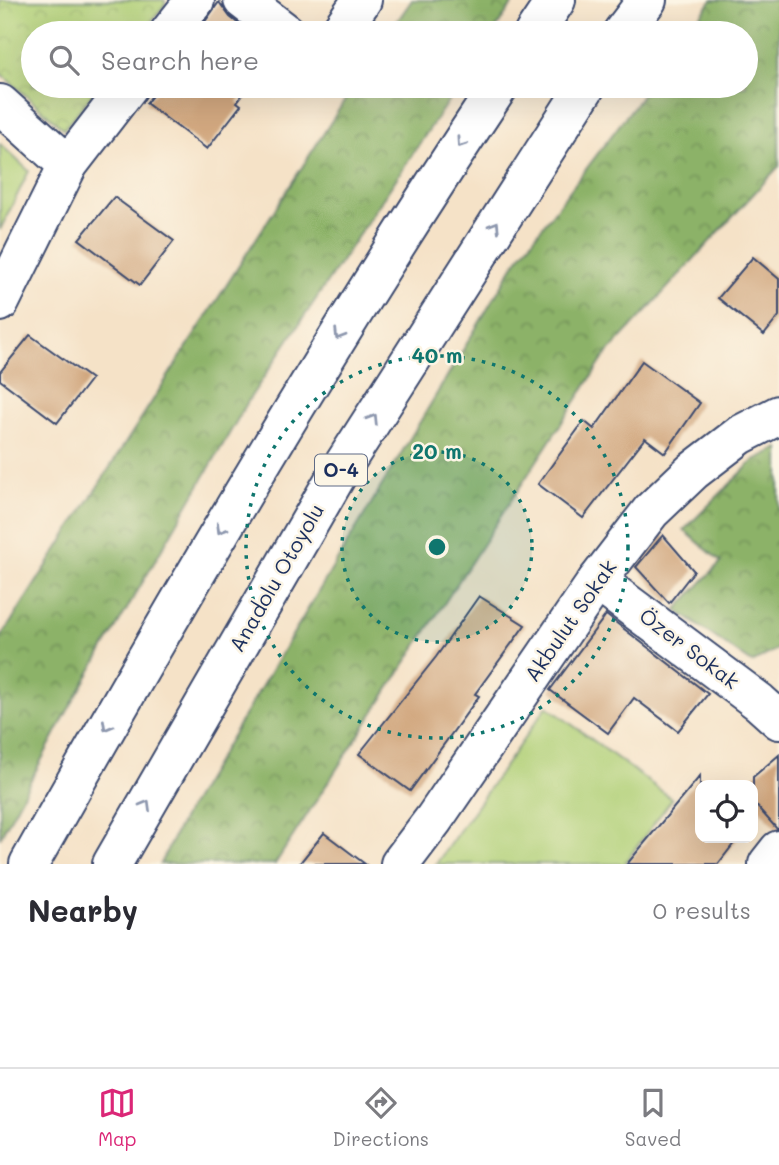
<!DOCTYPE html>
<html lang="en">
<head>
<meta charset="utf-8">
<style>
	:root { --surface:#fff; --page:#f2f2f3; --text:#2b2b33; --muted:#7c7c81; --line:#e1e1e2; --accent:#db2777 }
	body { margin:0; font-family:Mali,sans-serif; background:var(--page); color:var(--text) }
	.controls { position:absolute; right:21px; bottom:21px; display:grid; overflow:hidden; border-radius:14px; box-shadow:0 7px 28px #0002 }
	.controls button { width:63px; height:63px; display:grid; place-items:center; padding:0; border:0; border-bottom:2px solid var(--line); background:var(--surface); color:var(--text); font:35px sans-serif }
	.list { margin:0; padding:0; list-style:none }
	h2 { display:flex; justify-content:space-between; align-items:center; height:91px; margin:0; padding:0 28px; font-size:30px }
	h2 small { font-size:23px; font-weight:400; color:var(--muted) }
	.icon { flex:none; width:38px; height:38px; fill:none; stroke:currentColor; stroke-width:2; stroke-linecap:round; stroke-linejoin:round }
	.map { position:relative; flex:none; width:779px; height:864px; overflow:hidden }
	.search { position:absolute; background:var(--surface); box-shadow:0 7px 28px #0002; left:21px; right:21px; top:21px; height:77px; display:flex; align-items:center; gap:18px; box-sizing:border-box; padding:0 24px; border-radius:38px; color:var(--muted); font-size:26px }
	.sheet { height:203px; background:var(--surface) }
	nav { display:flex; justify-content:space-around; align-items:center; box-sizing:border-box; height:98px; border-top:2px solid var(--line); background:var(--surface); font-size:19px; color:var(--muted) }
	nav a { display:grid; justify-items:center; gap:4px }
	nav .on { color:var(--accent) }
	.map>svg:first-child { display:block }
	.grass { fill:#b1d078; stroke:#66806b; stroke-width:2 }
	.forest { fill:url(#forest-crowns); stroke:#547063; stroke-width:2 }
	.park { fill:url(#park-crowns); stroke:#66806b; stroke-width:2 }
	.building { fill:#d1a77f }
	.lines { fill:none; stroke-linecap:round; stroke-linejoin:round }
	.minor-casing { stroke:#3c4a6e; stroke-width:42 }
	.highway-casing { stroke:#3c4a6e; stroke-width:42 }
	.minor { stroke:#fff; stroke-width:38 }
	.highway { stroke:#fff; stroke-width:38 }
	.oneway { stroke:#8d97ae }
	.ring { fill:none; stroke:#0f766e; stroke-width:3.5; stroke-dasharray:3.5 7 }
	.labels { text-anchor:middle; stroke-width:5; stroke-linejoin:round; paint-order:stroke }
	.shield { fill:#fcf5e5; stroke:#5e6a86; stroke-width:2 }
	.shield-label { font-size:19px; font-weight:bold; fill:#1b2f5e }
	.street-label { font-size:21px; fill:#1b2f5e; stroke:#fcf5e5 }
	.centre { fill:#0f766e; stroke:#fcf5e5; stroke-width:3.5 }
	.ring-label { font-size:21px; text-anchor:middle; font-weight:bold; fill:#0f766e; stroke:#fcf5e5; stroke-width:5; stroke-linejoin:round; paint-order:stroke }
</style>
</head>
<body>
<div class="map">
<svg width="779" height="864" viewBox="0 0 779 864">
	<defs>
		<pattern id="forest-crowns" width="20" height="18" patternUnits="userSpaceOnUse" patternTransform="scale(1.75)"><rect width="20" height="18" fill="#8cb268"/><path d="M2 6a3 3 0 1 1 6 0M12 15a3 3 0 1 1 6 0" fill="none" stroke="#729159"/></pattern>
		<pattern id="park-crowns" width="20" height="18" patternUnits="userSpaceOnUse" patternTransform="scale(1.75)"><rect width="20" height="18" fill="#b1d078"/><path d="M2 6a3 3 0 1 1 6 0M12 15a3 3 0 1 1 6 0" fill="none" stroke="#98b36a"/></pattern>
	</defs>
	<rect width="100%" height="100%" fill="#fcf5e5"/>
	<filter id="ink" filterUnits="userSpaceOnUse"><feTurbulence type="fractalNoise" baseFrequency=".0143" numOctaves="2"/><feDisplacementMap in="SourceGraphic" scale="14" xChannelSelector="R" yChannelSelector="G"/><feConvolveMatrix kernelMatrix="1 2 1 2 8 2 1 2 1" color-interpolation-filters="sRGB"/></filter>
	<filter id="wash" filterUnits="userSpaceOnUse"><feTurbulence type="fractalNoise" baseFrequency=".00686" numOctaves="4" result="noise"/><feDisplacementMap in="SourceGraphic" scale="28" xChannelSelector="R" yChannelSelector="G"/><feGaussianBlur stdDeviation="1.57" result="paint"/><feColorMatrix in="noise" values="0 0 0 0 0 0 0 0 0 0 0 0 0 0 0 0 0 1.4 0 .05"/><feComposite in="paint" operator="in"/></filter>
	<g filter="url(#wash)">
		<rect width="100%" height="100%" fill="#f5e2c7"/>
		<!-- grass -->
		<g class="grass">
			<polygon points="0,144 29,171 0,230"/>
			<polygon points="547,706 672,799 624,864 436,864"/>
		</g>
		<!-- forest -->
		<g class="forest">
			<polygon points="412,0 515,0 493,33 389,33"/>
			<polygon points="712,0 779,0 779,166 605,356 275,864 160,864 183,818 515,263 649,86 746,86 746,33 688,33"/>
			<polygon points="354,86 458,86 250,398 67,712 0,838 0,639"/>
			<polygon points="779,448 779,648 752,663 676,610 721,562 684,530 754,460"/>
		</g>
		<!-- park -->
		<polygon class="park" points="0,0 165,0 165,5 142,33 33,33 33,86 99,86 64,129 0,73"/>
		<g id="blocks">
			<!-- building -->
			<g class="building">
				<polygon points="219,2 230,17 250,33 197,33"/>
				<polygon points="160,86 249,86 237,102 241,105 207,149 146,103"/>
				<polygon points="114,197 174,241 140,285 79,239"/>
				<polygon points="753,257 779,279 779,316 764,335 718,298"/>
				<polygon points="30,335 91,379 57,423 0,380 0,372"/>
				<polygon points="642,361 700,403 665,453 645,438 583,518 538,484 584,421 594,429"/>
				<polygon points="663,535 694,571 669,603 636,567"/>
				<polygon points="479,596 525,625 475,694 479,696 410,791 359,754 436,657"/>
				<polygon points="606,615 708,694 678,731 634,698 608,733 550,690"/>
				<polygon points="779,755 779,829 777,829 753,802 753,777"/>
				<polygon points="700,776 700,838 738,838 718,864 627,864"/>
				<polygon points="324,833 365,864 299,864"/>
			</g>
		</g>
	</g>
	<g filter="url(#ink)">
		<use href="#blocks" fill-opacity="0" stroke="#3c4a6e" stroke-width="2"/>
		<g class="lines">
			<defs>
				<g id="minor">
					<polyline points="243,0 286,33"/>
					<polyline points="169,33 195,0"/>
					<polyline points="339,33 362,0"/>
					<polyline points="0,104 68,165 0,302"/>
					<polyline points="68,165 129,86"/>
					<polyline points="597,581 759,702 779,720"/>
					<polyline points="400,864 434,819 597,581 651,511 693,471 740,435 779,415"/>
					<polyline points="768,864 779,850"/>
				</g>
				<g id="highway">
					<polyline points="534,33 556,0"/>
					<polyline points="622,33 647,0"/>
					<path d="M29,864C178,600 331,338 499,86"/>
					<polyline points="112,864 337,475 586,86"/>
				</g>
			</defs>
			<!-- minor casing -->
			<use href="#minor" class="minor-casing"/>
			<!-- highway casing -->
			<use href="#highway" class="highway-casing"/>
			<!-- minor -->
			<use href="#minor" class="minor"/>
			<!-- highway -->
			<use href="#highway" class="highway"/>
		</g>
		<!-- one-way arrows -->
		<defs><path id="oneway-chevron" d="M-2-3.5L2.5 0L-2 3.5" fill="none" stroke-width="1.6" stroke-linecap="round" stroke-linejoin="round" transform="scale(1.75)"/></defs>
		<g class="oneway">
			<use href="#oneway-chevron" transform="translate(461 143) rotate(124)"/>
			<use href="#oneway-chevron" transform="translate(495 226) rotate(-58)"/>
			<use href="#oneway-chevron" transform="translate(339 335) rotate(122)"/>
			<use href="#oneway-chevron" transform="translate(373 419) rotate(-58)"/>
			<use href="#oneway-chevron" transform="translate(221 529) rotate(121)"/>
			<use href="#oneway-chevron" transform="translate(107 726) rotate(119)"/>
			<use href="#oneway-chevron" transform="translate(146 805) rotate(-60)"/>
		</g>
	</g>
	<!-- distance rings -->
	<circle cx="437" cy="547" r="95" fill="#0f766e" fill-opacity=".12"/>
	<g class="ring">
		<circle cx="437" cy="547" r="95"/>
		<circle cx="437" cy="547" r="191"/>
	</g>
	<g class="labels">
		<!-- shield labels -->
		<rect class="shield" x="315" y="454.5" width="52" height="31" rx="5"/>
		<g class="shield-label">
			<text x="341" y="477">O-4</text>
		</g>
		<!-- street labels -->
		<g class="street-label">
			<text transform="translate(277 578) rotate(-60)" y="7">Anadolu Otoyolu</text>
			<text transform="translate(571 621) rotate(-55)" y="7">Akbulut Sokak</text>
			<text transform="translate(689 649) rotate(37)" y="7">Özer Sokak</text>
		</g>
	</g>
	<circle cx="437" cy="547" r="10" class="centre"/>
	<g class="ring-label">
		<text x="437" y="363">40 m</text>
		<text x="437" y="459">20 m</text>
	</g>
</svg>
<div class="controls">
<button><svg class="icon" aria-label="locate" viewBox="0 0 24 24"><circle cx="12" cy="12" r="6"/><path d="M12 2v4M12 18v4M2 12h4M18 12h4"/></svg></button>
</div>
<div class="search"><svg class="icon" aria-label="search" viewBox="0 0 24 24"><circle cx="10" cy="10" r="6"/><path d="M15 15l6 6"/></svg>Search here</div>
</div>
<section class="sheet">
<h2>Nearby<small>0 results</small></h2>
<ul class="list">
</ul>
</section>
<nav>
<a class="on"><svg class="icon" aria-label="map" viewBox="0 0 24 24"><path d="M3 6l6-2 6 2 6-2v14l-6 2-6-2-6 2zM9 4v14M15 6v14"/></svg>Map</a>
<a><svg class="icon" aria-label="directions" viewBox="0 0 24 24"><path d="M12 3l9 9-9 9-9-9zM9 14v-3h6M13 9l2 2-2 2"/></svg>Directions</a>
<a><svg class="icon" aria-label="saved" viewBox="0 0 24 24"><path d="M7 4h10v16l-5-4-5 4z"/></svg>Saved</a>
</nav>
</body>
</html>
